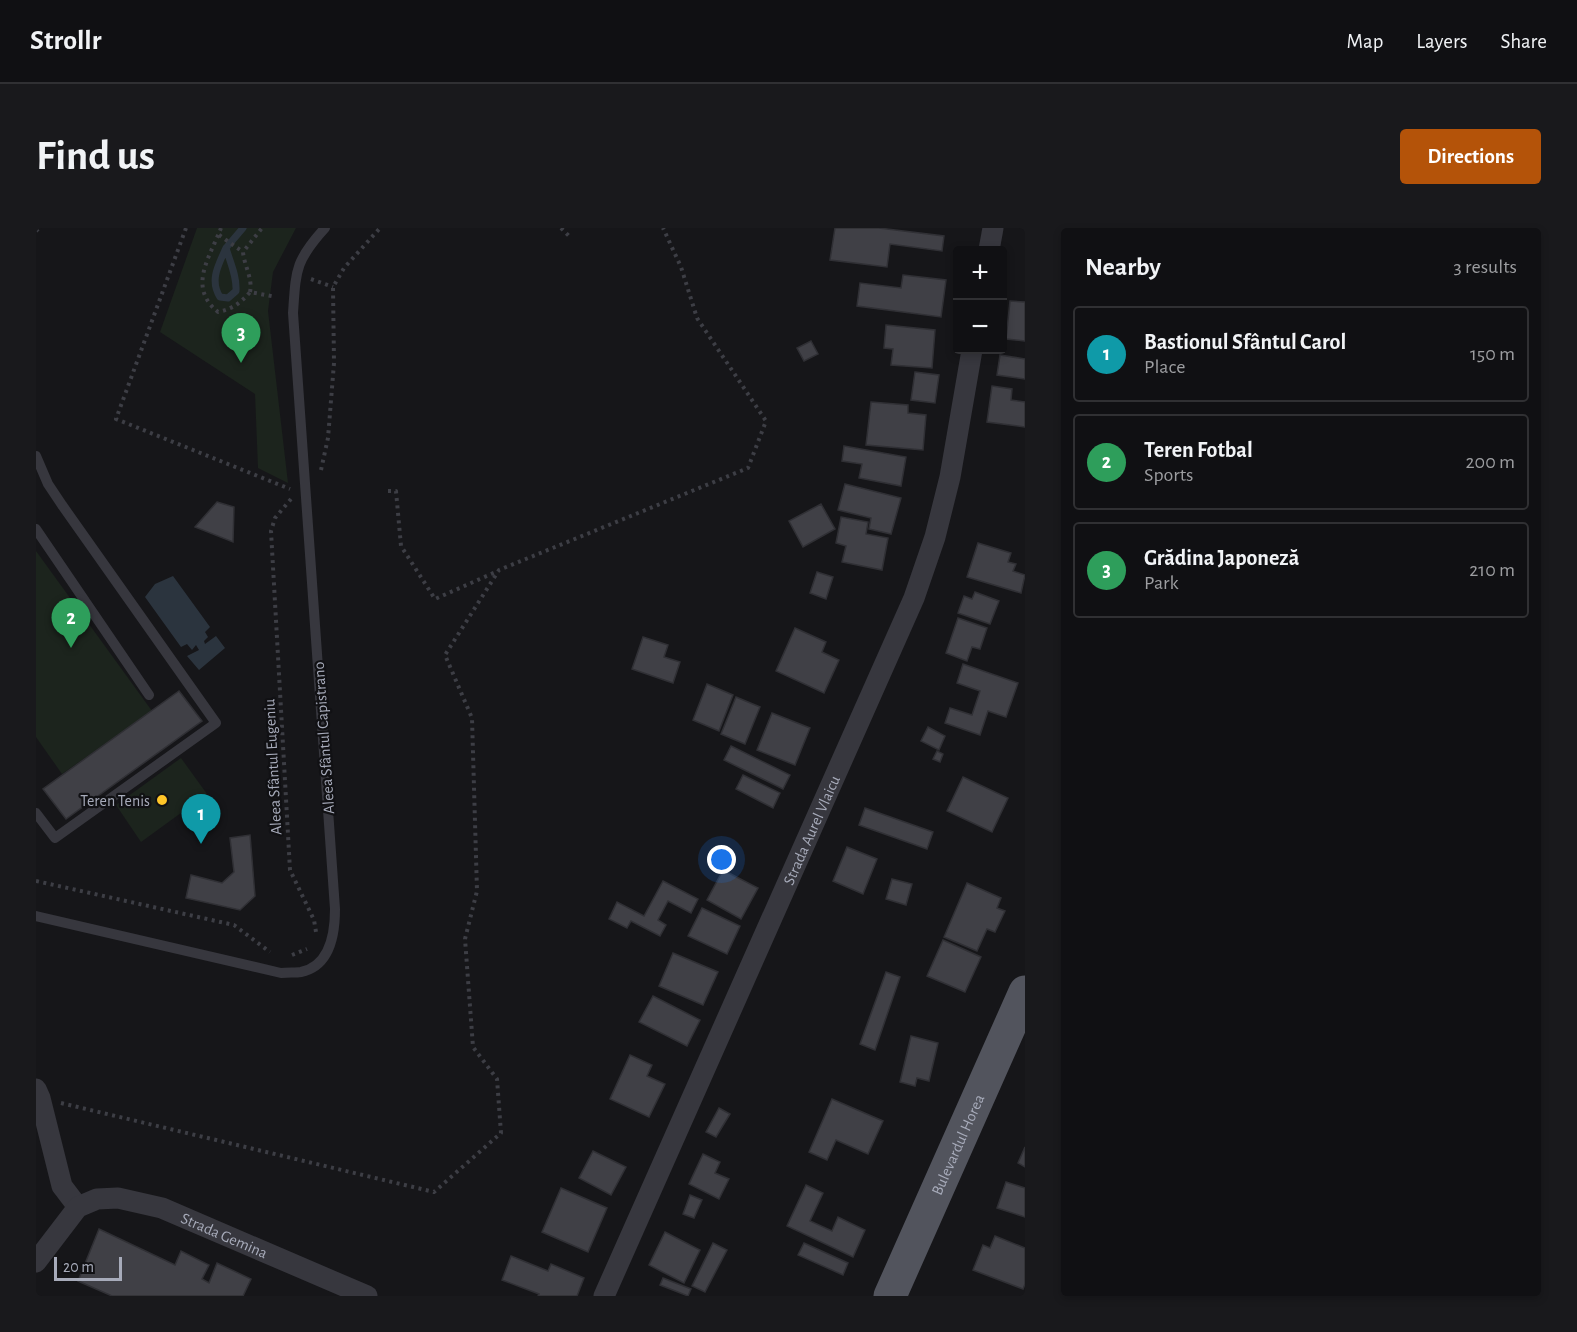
<!DOCTYPE html>
<html lang="en">
<head>
<meta charset="utf-8">
<style>
	:root { --surface:#101013; --page:#19191c; --text:#f1f3f6; --muted:#9c9da0; --line:#303033; --accent:#b45309 }
	body { margin:0; font-family:"Alegreya Sans",sans-serif; background:var(--page); color:var(--text) }
	.controls { position:absolute; right:18px; top:18px; display:grid; overflow:hidden; border-radius:6px; box-shadow:0 3px 9px #0003 }
	.controls button { width:54px; height:54px; display:grid; place-items:center; padding:0; border:0; border-bottom:2px solid var(--line); background:var(--surface); color:var(--text); font:30px sans-serif }
	.scale { position:absolute; left:18px; bottom:15px; width:68px; box-sizing:border-box; padding-left:6px; border:3px solid #a7abba; border-top:0; font-size:16px; line-height:21px; white-space:nowrap; color:#a7abba; -webkit-text-stroke:4px #111114; paint-order:stroke }
	.you { position:absolute; left:686px; top:632px; width:21px; height:21px; margin:-15px; border:4px solid #fff; border-radius:50%; background:#1a73e8; box-shadow:0 0 0 9px #1a73e833 }
	.badge { display:grid; place-items:center; width:39px; height:39px; border-radius:50%; background:var(--accent); color:#fff; font-size:20px; font-weight:700 }
	.pin { position:absolute; translate:-50% -50px; filter:drop-shadow(0 2px 3px #0008) }
	.pin::after { content:''; position:absolute; top:32px; width:21px; height:18px; background:inherit; clip-path:polygon(0 0,100% 0,50% 100%) }
	.list { margin:0; padding:0; list-style:none }
	h2 { display:flex; justify-content:space-between; align-items:center; height:78px; margin:0; padding:0 24px; font-size:26px }
	h2 small { font-size:20px; font-weight:400; color:var(--muted) }
	.list li { display:grid; grid-template-columns:39px 1fr auto; gap:18px; align-items:center; box-sizing:border-box; height:96px; margin:0 12px 12px; padding:0 12px; border:2px solid var(--line); border-radius:6px }
	.list b { display:block; font-size:22px; white-space:nowrap }
	.list p { margin:0; font-size:20px; white-space:nowrap; color:var(--muted) }
	.list em { font-size:20px; font-style:normal; color:var(--muted) }
	.map { position:relative; flex:none; width:989px; height:1068px; overflow:hidden; border-radius:6px }
	header { display:flex; align-items:center; gap:36px; box-sizing:border-box; height:84px; padding:0 30px; background:var(--surface); border-bottom:2px solid var(--line) }
	header strong { font-size:28px }
	nav { display:flex; gap:33px; margin-inline-start:auto; font-size:21px }
	.intro { display:flex; align-items:center; justify-content:space-between; box-sizing:border-box; height:144px; padding:0 36px }
	h1 { margin:0; font-size:42px }
	.button { padding:15px 27px; border-radius:6px; background:var(--accent); color:#fff; font-size:21px; font-weight:700 }
	main { display:flex; gap:36px; padding:0 36px }
	aside { flex:1; background:var(--surface); border-radius:6px; box-shadow:0 3px 9px #0003 }
	.map>svg:first-child { display:block }
	.green { fill:#1c241d }
	.water { fill:#2b343e }
	.lines { fill:none; stroke-linecap:round; stroke-linejoin:round }
	.stream { stroke:#2b343e; stroke-width:7 }
	.building { fill:#404046; stroke:#303035; stroke-width:1.5 }
	.path { stroke:#3d3e45; stroke-width:4; stroke-dasharray:3 4.5; stroke-linecap:butt }
	.lane { stroke:#37373e; stroke-width:10 }
	.street { stroke:#37373e; stroke-width:21 }
	.primary { stroke:#52545d; stroke-width:33 }
	.poi-dot { fill:#ffc628; stroke:#111114; stroke-width:2 }
	.labels { text-anchor:middle; stroke-width:4.5; stroke-linejoin:round; paint-order:stroke }
	.street-label { font-size:16px; fill:#a7abba; stroke:#111114 }
	.poi-label { font-size:16px; fill:#a7abba; stroke:#111114; text-anchor:end }
</style>
</head>
<body>
<header>
<strong>Strollr</strong>
<nav><a>Map</a><a>Layers</a><a>Share</a></nav>
</header>
<div class="intro"><h1>Find us</h1><a class="button">Directions</a></div>
<main>
<div class="map">
<svg width="989" height="1068" viewBox="0 0 989 1068">
	<rect width="100%" height="100%" fill="#161619"/>
	<!-- green -->
	<g class="green">
		<polygon points="161,0 260,0 237,44 232,83 252,255 222,240 219,166 124,104"/>
		<polygon points="0,323 116,483 26,546 0,509"/>
		<polygon points="145,530 171,566 105,614 80,577"/>
	</g>
	<!-- water -->
	<polygon class="water" points="137,348 174,399 169,404 172,409 168,413 169,416 180,408 189,420 163,442 151,428 163,422 160,417 156,422 151,416 145,419 109,369 119,356"/>
	<g class="lines">
		<!-- stream -->
		<path class="stream" d="M190,20C183,36 173,52 184,69L192,70L200,63C201,48 194,34 190,20L207,0"/>
	</g>
	<!-- building -->
	<g class="building">
		<polygon points="799,0 843,0 908,8 906,23 854,16 851,39 794,32"/>
		<polygon points="867,47 910,52 905,89 821,78 824,55 865,60"/>
		<polygon points="974,73 989,74 989,113 970,111"/>
		<polygon points="850,97 899,102 896,140 855,137 857,121 848,120"/>
		<polygon points="775,113 782,126 768,133 761,120"/>
		<polygon points="964,127 989,131 989,151 961,147"/>
		<polygon points="879,144 903,147 899,175 875,172"/>
		<polygon points="956,158 976,161 975,172 989,174 989,199 951,194"/>
		<polygon points="835,174 872,177 872,185 890,187 887,222 830,217"/>
		<polygon points="808,218 870,229 865,258 823,250 826,236 806,233"/>
		<polygon points="809,256 865,270 855,306 833,301 835,290 802,282"/>
		<polygon points="181,274 198,279 197,314 159,299"/>
		<polygon points="785,276 799,301 767,319 753,293"/>
		<polygon points="805,289 832,294 830,306 852,310 846,342 806,334 810,318 800,315"/>
		<polygon points="942,315 975,325 972,334 980,336 977,343 989,347 985,365 931,349"/>
		<polygon points="781,344 797,349 790,371 774,365"/>
		<polygon points="939,364 963,373 954,396 922,385 928,368 936,371"/>
		<polygon points="922,390 951,400 944,421 936,419 931,433 910,425"/>
		<polygon points="759,400 790,414 786,424 803,432 788,465 740,443"/>
		<polygon points="607,409 632,417 628,429 644,434 637,455 596,441"/>
		<polygon points="927,436 982,455 970,489 952,483 944,507 909,495 914,480 936,487 944,463 921,455"/>
		<polygon points="671,456 697,467 683,503 657,492"/>
		<polygon points="143,463 166,493 30,591 7,561"/>
		<polygon points="700,469 724,479 709,516 685,506"/>
		<polygon points="736,485 774,500 759,537 721,522"/>
		<polygon points="892,499 909,508 903,522 885,513"/>
		<polygon points="695,518 754,547 747,561 688,532"/>
		<polygon points="901,523 907,526 904,534 897,531"/>
		<polygon points="707,547 744,565 737,580 700,561"/>
		<polygon points="927,549 972,570 956,604 911,583"/>
		<polygon points="829,580 897,604 891,621 823,597"/>
		<polygon points="214,607 219,668 204,682 150,670 155,647 186,655 198,644 194,610"/>
		<polygon points="811,619 841,631 827,666 797,653"/>
		<polygon points="687,642 722,660 705,691 671,672"/>
		<polygon points="856,651 876,656 870,677 850,671"/>
		<polygon points="627,653 662,671 655,685 632,673 622,692 630,697 624,708 595,693 591,700 573,691 581,674 608,688"/>
		<polygon points="931,655 965,670 961,680 969,683 959,704 951,701 941,723 908,709"/>
		<polygon points="666,680 704,698 691,726 652,708"/>
		<polygon points="907,712 945,729 929,764 891,748"/>
		<polygon points="637,725 682,744 667,777 623,758"/>
		<polygon points="850,744 864,749 839,822 824,816"/>
		<polygon points="617,768 664,792 651,818 603,794"/>
		<polygon points="875,808 902,815 893,853 881,850 879,858 864,854"/>
		<polygon points="594,827 616,837 611,848 629,856 613,889 574,871"/>
		<polygon points="796,871 847,893 832,926 800,912 791,932 773,924"/>
		<polygon points="683,880 694,886 680,909 670,904"/>
		<polygon points="989,919 989,939 982,935"/>
		<polygon points="557,923 590,939 575,967 543,950"/>
		<polygon points="667,926 684,934 679,945 693,951 683,971 653,956"/>
		<polygon points="970,954 989,960 989,989 961,980"/>
		<polygon points="770,957 787,965 774,993 796,1003 802,989 829,1002 817,1029 751,998"/>
		<polygon points="525,960 571,980 552,1024 506,1004"/>
		<polygon points="654,967 666,972 658,990 647,986"/>
		<polygon points="63,1001 139,1037 145,1023 173,1037 166,1051 173,1055 181,1035 215,1051 207,1068 76,1068 42,1053"/>
		<polygon points="629,1004 664,1022 648,1055 613,1037"/>
		<polygon points="959,1008 989,1020 989,1056 987,1061 937,1042 947,1017 954,1020"/>
		<polygon points="677,1015 691,1022 669,1064 656,1058"/>
		<polygon points="768,1015 812,1035 807,1047 762,1027"/>
		<polygon points="475,1028 512,1043 515,1036 548,1050 541,1068 502,1068 503,1066 466,1052"/>
		<polygon points="627,1050 655,1061 652,1068 624,1057"/>
	</g>
	<g class="lines">
		<!-- path -->
		<g class="path">
			<polyline points="150,0 80,191 254,261"/>
			<path d="M185,0C174,29 151,59 182,84C196,81 205,75 214,64L240,69"/>
			<polyline points="525,0 535,10"/>
			<polyline points="0,3 3,0"/>
			<polyline points="183,7 207,24"/>
			<polyline points="275,51 297,59"/>
			<path d="M214,64C217,51 208,37 207,24L226,0"/>
			<polyline points="285,242 292,210 298,135 297,59 308,40 344,0"/>
			<polyline points="352,263 360,263 365,318 399,371 462,343"/>
			<polyline points="255,271 239,290 235,303 254,642 278,692 280,704"/>
			<polyline points="0,653 198,697 234,724"/>
			<polyline points="256,727 271,721"/>
			<polyline points="25,875 398,964 465,905 461,851 437,819 429,711 441,663 436,490 409,427 463,342 712,240 730,193 661,90 645,39 627,0"/>
		</g>
		<!-- lane -->
		<g class="lane">
			<polyline points="0,228 12,256 26,277 180,495 19,610 0,585"/>
			<polyline points="0,301 113,467"/>
			<path d="M0,688L245,745C252,744 259,745 265,744C294,738 299,706 299,681L257,85C260,42 259,33 289,0"/>
		</g>
		<!-- street -->
		<g class="street">
			<polyline points="953,22 957,0"/>
			<polyline points="0,861 4,870 26,958 42,979"/>
			<path id="s1" d="M0,1034L42,979L61,971L82,970L126,980L331,1068"/>
			<path id="s2" d="M568,1068L878,370L899,309L914,249L936,122"/>
		</g>
		<!-- primary -->
		<path class="primary" id="s3" d="M854,1068L989,764"/>
	</g>
	<!-- markers -->
	<circle class="poi-dot" cx="126" cy="572" r="6"/>
	<g class="labels">
		<!-- street labels -->
		<g class="street-label">
			<text transform="translate(287 510) rotate(-94)" y="6">Aleea Sfântul Capistrano</text>
			<text transform="translate(236 539) rotate(-93)" y="6">Aleea Sfântul Eugeniu</text>
			<text dy="6" stroke="none"><textPath href="#s2" startOffset="510">Strada Aurel Vlaicu</textPath></text>
			<text dy="6" stroke="none"><textPath href="#s3" startOffset="166">Bulevardul Horea</textPath></text>
			<text dy="6" stroke="none"><textPath href="#s1" startOffset="224">Strada Gemina</textPath></text>
		</g>
		<!-- poi labels -->
		<g class="poi-label">
			<text x="114" y="578">Teren Tenis</text>
		</g>
	</g>
</svg>
<div class="controls">
<button>+</button>
<button>−</button>
</div>
<div class="scale">20 m</div>
<div class="you"></div>
<div class="pin badge" style="left:165px;top:616px;background:#0f9aa8">1</div>
<div class="pin badge" style="left:35px;top:420px;background:#2e9e5b">2</div>
<div class="pin badge" style="left:205px;top:135px;background:#2e9e5b">3</div>
</div>
<aside>
<h2>Nearby<small>3 results</small></h2>
<ul class="list">
<li><span class="badge" style="background:#0f9aa8">1</span><div><b>Bastionul Sfântul Carol</b><p>Place</p></div><em>150 m</em></li>
<li><span class="badge" style="background:#2e9e5b">2</span><div><b>Teren Fotbal</b><p>Sports</p></div><em>200 m</em></li>
<li><span class="badge" style="background:#2e9e5b">3</span><div><b>Grădina Japoneză</b><p>Park</p></div><em>210 m</em></li>
</ul>
</aside>
</main>
</body>
</html>
